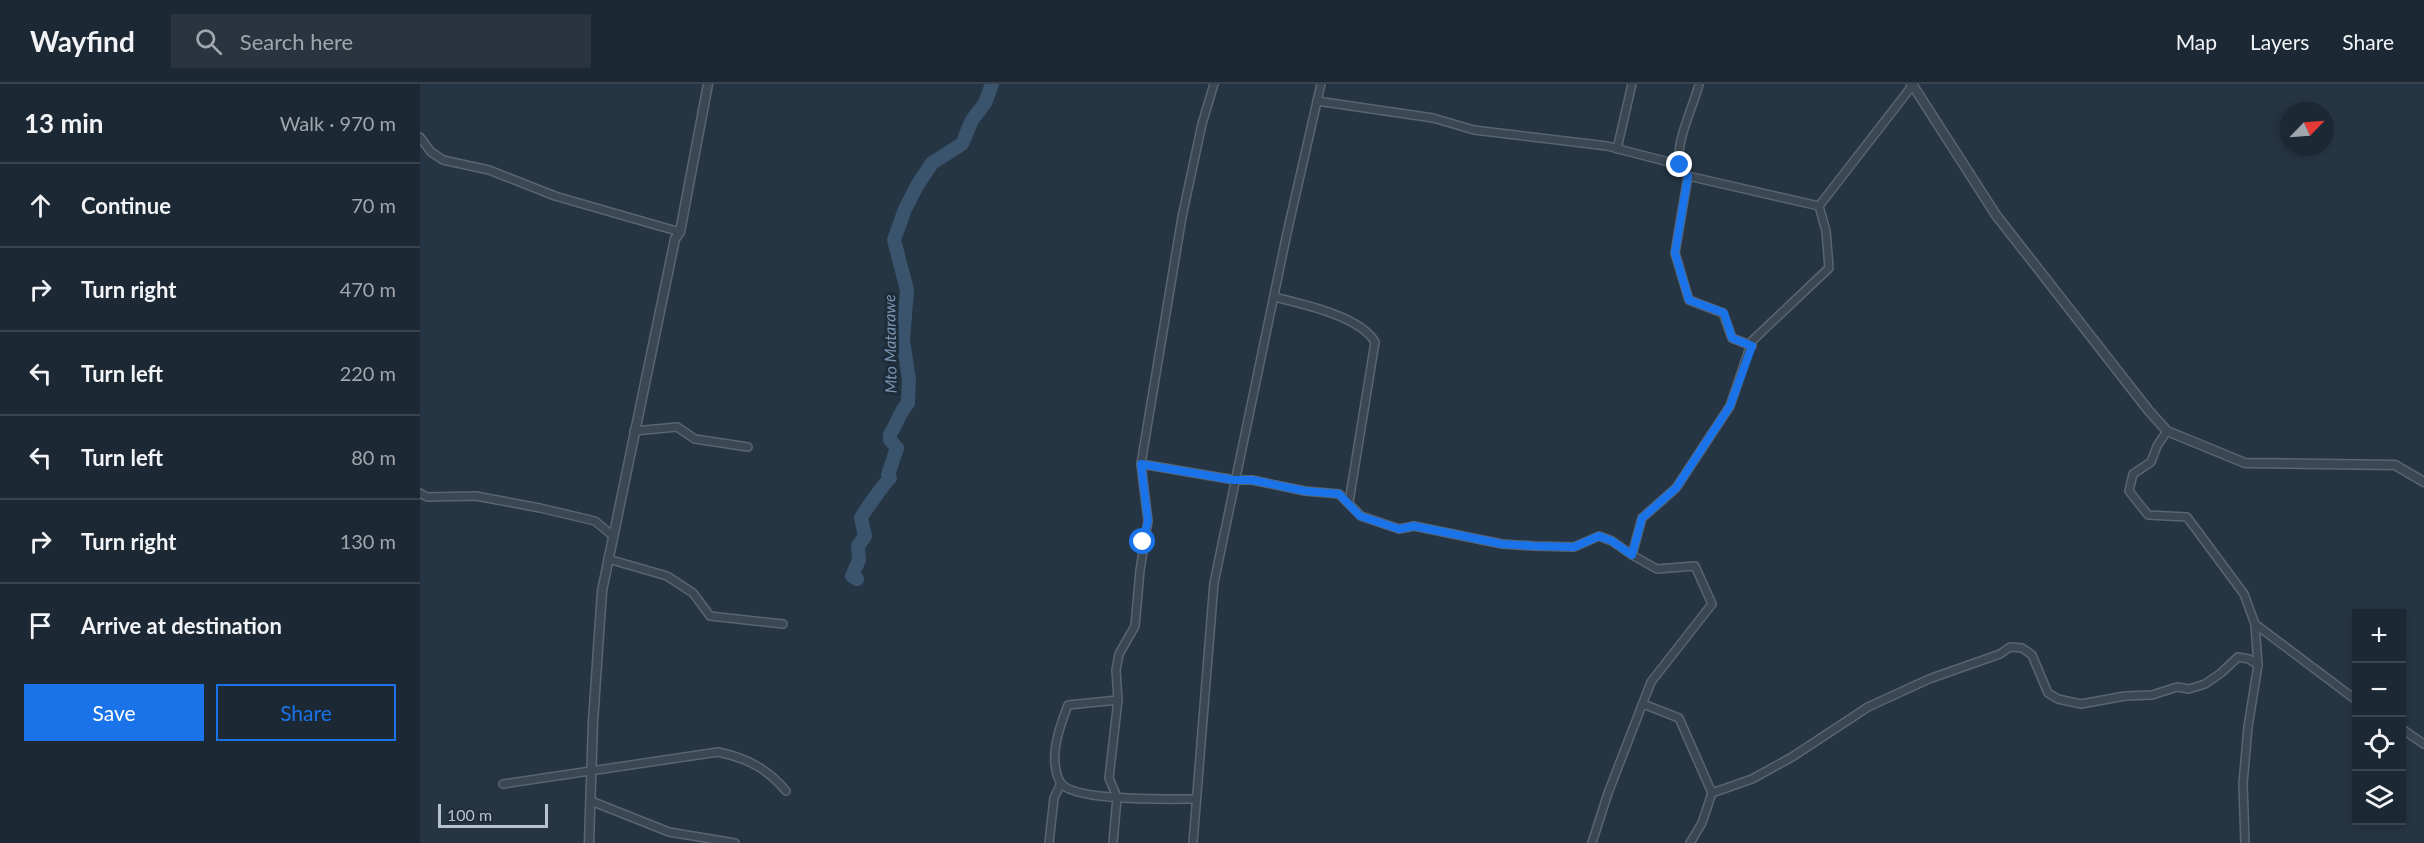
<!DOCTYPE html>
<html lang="en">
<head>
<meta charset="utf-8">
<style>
	:root { --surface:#1c2833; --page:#29343f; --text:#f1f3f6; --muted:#a0a6ac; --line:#3a444e; --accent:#1a73e8 }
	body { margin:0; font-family:Lato,sans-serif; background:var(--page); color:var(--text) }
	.controls { position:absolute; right:18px; bottom:18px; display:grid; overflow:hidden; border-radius:0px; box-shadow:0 3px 9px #0003 }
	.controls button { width:54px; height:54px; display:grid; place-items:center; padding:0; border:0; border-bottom:2px solid var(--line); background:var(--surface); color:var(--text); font:30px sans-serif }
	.compass { position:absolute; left:1860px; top:18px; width:54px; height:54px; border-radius:50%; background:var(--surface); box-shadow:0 3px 9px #0003; rotate:65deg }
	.scale { position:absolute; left:18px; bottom:15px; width:110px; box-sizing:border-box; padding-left:6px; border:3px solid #b8c2cd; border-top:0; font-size:16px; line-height:21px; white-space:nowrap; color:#b8c2cd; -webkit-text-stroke:4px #1f2c39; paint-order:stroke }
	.stop { position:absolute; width:18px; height:18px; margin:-14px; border:4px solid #1a73e8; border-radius:50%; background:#fff }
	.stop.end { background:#1a73e8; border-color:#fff; box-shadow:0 2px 6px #0008 }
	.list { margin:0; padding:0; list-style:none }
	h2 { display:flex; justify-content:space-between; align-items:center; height:78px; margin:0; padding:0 24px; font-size:26px }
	h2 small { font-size:20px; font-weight:400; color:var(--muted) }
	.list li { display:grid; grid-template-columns:39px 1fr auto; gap:18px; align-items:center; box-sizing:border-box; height:84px; padding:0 24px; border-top:2px solid var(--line) }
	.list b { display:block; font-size:22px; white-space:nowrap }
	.list em { font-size:20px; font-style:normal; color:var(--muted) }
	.actions { display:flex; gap:12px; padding:18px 24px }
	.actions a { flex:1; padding:14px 0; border:2px solid var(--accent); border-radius:0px; text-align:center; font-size:21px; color:var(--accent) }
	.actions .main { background:var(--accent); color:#fff }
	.icon { flex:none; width:33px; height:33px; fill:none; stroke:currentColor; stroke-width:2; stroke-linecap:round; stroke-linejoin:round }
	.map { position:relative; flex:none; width:2004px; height:759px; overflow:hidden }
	header { display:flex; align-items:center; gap:36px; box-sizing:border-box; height:84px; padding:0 30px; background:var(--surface); border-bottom:2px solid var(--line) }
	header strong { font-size:28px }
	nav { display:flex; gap:33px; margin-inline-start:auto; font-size:21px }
	.search { width:420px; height:54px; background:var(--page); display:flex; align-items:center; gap:15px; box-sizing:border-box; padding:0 21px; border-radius:0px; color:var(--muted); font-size:22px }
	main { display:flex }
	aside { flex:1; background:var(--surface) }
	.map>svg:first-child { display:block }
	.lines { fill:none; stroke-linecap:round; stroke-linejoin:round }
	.river { stroke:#3b546d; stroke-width:14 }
	.minor-casing { stroke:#596571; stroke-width:10 }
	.tertiary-casing { stroke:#596571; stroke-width:11 }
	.minor { stroke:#3b4753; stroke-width:7 }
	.tertiary { stroke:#3b4753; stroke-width:8 }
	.route { stroke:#1a73e8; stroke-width:8 }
	.labels { text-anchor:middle; stroke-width:6; stroke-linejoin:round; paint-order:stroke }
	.water-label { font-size:16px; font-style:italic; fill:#7795b1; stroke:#1f2c39 }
</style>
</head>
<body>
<header>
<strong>Wayfind</strong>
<div class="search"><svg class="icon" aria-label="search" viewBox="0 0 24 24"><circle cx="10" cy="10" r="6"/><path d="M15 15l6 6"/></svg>Search here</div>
<nav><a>Map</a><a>Layers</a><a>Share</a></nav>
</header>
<main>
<aside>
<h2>13 min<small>Walk · 970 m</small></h2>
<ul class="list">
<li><svg class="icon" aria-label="ahead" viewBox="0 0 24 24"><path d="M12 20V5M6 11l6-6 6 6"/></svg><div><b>Continue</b></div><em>70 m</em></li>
<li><svg class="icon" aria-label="right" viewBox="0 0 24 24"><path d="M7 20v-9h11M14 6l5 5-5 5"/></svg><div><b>Turn right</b></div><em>470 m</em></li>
<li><svg class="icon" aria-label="left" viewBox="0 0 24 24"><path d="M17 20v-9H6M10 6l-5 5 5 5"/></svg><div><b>Turn left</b></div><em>220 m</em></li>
<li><svg class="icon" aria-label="left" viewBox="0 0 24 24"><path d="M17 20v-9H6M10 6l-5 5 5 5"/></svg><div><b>Turn left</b></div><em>80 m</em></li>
<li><svg class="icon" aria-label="right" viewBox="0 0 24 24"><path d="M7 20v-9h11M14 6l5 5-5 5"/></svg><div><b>Turn right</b></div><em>130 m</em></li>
<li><svg class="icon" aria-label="arrive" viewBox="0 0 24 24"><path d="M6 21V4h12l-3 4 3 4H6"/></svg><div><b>Arrive at destination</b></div></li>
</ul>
<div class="actions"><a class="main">Save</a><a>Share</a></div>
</aside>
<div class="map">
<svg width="2004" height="759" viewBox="0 0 2004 759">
	<rect width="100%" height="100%" fill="#263544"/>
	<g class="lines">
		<!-- river -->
		<path class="river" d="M437,495L432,492L439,476L438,462L445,452L441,434C444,428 466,397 470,394L468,391L477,364L470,356V350C477,340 479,329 488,319L489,296L483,256L487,206L474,156L485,125L498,100L512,79L542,60L552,36L565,19L572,0"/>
		<defs>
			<g id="minor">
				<path d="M1279,0C1275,19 1254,60 1260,80C1261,84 1266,89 1268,92L1399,122"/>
				<polyline points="897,17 1013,34 1054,46 1187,62 1260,81"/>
				<polyline points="0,53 11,68 23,76 69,86 135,112 260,148"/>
				<polyline points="1197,65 1212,0"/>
				<polyline points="1268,92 1255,169 1269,216 1303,229 1312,254 1332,262"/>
				<path d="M854,213C882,220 940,232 955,258L929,418"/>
				<polyline points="214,347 257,343 275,355 328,363"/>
				<polyline points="1747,347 1737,362 1731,378 1713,390 1709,407 1728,431 1767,433 1824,510 1835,540 1936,616"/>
				<polyline points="721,380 815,396 832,396 885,407 919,410 941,432 979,445 994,442 1082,460 1114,462 1154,463 1179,452 1192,457 1212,471"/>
				<polyline points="0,409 7,413 56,412 120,424 175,437 193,452"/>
				<polyline points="188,475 247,492 273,509 290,532 363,540"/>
				<path d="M698,616L648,621C639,644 628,674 640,698C651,718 753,715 776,715"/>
				<polyline points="1223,620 1259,634 1292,709 1332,695 1372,673 1448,623 1509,595 1580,570 1590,563 1602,564 1612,571 1628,609 1638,615 1661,620 1705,612 1732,611 1757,603 1769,605 1785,600 1801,589 1818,573 1829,575 1838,581"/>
				<polyline points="1982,645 2004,660"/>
				<path d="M83,700L298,668C327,674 348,685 366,707"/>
				<polyline points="171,717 249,748 315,759"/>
				<polyline points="629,759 634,714 641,699"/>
				<polyline points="693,759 697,713 689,694 698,616 696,586 699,570 715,542 720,486 728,437 721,380 762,133 782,40 794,0"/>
				<polyline points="773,759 794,499 867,149 901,0"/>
				<polyline points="1172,759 1188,709 1231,598 1292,520 1275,482 1237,485 1212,471 1222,434 1256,404 1310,322 1332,257 1409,184 1406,147 1399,122 1492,2 1490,0"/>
				<polyline points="1270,759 1282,739 1292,709"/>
				<polyline points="1825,759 1823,700 1828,643 1838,581 1835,540"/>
			</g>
			<g id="tertiary">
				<polyline points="1492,0 1576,131 1729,327 1747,347 1825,379 1975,381 2004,398"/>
				<polyline points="169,759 173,638 182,507 255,155 260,148 288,0"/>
			</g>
		</defs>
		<!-- minor casing -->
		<use href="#minor" class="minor-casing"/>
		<!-- tertiary casing -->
		<use href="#tertiary" class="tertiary-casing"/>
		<!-- minor -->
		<use href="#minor" class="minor"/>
		<!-- tertiary -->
		<use href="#tertiary" class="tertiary"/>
	</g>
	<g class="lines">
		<!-- route -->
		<polyline class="route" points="723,458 728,437 721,380 814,396 832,396 885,407 919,410 940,432 979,445 994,442 1082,460 1114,462 1154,463 1179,452 1192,457 1212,471 1222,434 1256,404 1310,322 1332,262 1312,254 1304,229 1269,216 1255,169 1268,92 1260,81"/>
	</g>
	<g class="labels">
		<!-- water labels -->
		<g class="water-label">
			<text transform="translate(470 260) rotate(-91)" y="6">Mto Matarawe</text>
		</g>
	</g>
</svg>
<div class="controls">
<button>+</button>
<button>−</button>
<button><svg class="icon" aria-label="locate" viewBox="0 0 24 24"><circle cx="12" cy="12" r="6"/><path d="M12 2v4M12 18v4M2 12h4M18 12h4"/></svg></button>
<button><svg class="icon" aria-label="layers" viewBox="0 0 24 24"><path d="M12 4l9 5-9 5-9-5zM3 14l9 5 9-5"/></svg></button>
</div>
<svg class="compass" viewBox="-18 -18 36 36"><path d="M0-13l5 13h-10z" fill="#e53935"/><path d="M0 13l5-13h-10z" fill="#a0a6ac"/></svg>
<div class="scale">100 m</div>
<div class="stop" style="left:723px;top:458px"></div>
<div class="stop end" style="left:1260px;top:81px"></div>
</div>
</main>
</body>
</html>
